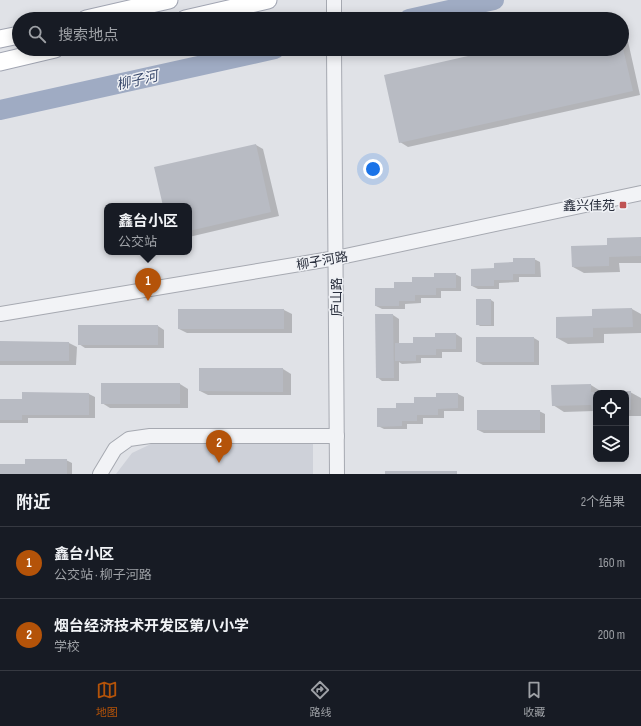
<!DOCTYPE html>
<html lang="zh">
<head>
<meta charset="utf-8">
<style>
	:root { --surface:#171b24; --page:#242831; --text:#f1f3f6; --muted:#9ea1a6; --line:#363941; --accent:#b45309 }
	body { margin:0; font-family:"Sofia Sans Condensed","Noto Sans SC",sans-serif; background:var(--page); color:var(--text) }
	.controls { position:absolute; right:12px; bottom:12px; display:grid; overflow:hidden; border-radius:8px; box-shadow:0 2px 10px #0003 }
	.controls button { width:36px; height:36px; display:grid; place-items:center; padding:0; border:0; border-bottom:1px solid var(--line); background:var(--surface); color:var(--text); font:20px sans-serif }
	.you { position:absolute; left:373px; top:169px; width:14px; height:14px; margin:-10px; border:3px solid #fff; border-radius:50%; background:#1a73e8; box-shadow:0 0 0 6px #1a73e833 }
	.badge { display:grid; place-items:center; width:26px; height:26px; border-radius:50%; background:var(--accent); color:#fff; font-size:13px; font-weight:700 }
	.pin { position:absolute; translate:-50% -33px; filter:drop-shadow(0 1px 2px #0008) }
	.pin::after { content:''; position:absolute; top:21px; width:14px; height:12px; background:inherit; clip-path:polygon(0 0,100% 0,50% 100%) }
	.popup { position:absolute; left:104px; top:203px; width:88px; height:52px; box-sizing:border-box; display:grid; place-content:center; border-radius:8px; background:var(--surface); filter:drop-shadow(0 1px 3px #0005); font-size:13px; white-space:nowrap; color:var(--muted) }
	.popup b { font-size:15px; color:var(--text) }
	.popup::after { content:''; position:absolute; left:50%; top:100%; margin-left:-8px; border:8px solid transparent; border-top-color:var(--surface) }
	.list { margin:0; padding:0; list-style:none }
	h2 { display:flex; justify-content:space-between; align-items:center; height:52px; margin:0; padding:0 16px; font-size:17px }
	h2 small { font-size:13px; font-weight:400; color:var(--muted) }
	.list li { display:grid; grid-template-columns:26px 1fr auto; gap:12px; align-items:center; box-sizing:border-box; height:72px; padding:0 16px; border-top:1px solid var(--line) }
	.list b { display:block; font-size:15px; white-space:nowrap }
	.list p { margin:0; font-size:13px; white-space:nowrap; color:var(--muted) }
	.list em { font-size:13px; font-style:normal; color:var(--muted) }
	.icon { flex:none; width:22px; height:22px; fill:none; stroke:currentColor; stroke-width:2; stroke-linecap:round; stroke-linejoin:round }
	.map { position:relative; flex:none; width:641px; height:474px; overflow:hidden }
	.search { position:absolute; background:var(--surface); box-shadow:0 2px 10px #0003; left:12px; right:12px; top:12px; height:44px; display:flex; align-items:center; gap:10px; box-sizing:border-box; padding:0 14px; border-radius:22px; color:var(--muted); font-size:15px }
	.sheet { height:196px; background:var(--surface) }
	nav { display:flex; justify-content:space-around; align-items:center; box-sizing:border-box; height:56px; border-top:1px solid var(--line); background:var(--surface); font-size:11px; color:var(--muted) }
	nav a { display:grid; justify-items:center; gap:2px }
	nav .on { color:var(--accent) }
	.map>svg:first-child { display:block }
	.built { fill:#ced1d9 }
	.shadow { fill:#0003 }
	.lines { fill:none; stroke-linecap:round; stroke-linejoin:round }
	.river { stroke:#9fabc3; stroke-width:20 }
	.building { fill:#b8bbc3 }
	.minor-casing { stroke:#a6a9b1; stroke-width:16 }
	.major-casing { stroke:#a1a5b2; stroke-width:19 }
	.minor { stroke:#f2f3f6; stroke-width:14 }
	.major { stroke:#fff; stroke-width:17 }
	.poi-dot { fill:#bf5353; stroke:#eff1f5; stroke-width:1.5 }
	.labels { text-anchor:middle; stroke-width:3; stroke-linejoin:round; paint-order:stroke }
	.poi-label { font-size:13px; fill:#2a2f3d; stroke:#eff1f5; text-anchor:end }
	.street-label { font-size:13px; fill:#2a2f3d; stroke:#eff1f5 }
	.water-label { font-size:14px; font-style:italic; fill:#39496c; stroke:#eff1f5 }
</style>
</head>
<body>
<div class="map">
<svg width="641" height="474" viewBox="0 0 641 474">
	<rect width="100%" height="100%" fill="#e0e2e7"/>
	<!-- built -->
	<polygon class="built" points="313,442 313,474 116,474 132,453 151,444"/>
	<!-- shadow -->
	<g class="shadow">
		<polygon points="622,26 625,28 640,95 408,147 400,142 504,49 622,49"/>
		<polygon points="256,145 263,149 279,216 189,237 189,206 164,206"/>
		<polygon points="641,238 641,263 619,263 620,272 584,273 573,267 608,246"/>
		<polygon points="534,259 540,262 541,277 519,277 519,282 499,283 499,289 478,289 472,286 495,269"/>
		<polygon points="455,274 461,277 461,291 441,291 441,298 421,298 421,303 405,304 405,309 382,309 376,306 395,289"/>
		<polygon points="491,300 494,302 494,326 480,326 477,324"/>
		<polygon points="632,309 641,314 641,333 604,334 604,343 568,344 557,338 593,317 593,310"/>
		<polygon points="284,310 292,314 292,333 187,333 179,329"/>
		<polygon points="393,315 399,319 399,344 414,344 456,334 462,338 462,352 442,352 442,358 421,358 421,363 402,364 399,362 399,381 382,381 377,377"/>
		<polygon points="79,326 158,326 164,330 164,348 85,348 79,344"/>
		<polygon points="534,338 539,341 539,365 483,365 477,362"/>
		<polygon points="0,342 69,343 77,347 76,365 0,365"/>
		<polygon points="283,369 291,374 291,395 208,395 200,391"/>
		<polygon points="180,384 188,389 188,408 110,408 102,403"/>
		<polygon points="591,385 602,392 630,392 641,398 641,416 626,416 626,393 596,393 596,412 594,411 564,412 553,405 552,386"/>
		<polygon points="89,394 95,397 95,418 28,418 28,423 0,423 0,400 23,400"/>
		<polygon points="458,394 464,397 464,411 444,411 444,418 423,418 423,424 407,424 407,429 384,429 378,426 397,409"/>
		<polygon points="539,411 545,414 545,433 484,433 478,430"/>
		<polygon points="66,460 72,463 72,474 0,474 0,465 26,465"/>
	</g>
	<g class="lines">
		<!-- river -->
		<g class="river">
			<polyline points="409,19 494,0"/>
			<polyline points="0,110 275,49"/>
		</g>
	</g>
	<!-- building -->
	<g class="building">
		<polygon points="622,44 633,91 399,143 384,75 499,49 622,49"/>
		<polygon points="256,144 271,212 189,231 189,206 163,206 154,167"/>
		<polygon points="641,237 641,256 609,257 609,266 572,267 571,246 607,245 607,238"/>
		<polygon points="513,258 535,258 535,274 513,274 513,280 494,280 494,286 471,286 471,269 494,268 494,263 513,262"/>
		<polygon points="434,273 456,273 456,288 436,288 436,295 415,295 415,301 399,301 399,306 375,306 375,288 394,288 394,282 412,282 412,277 434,277"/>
		<rect x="476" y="299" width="15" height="26"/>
		<polygon points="632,308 633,327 593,328 593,337 556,338 556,317 592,316 592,309"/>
		<rect x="178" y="309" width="106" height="20"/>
		<polygon points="375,314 393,314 394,378 376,378"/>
		<rect x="78" y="325" width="80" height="20"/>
		<polygon points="435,333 456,333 456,349 436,349 436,355 416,355 416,361 395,361 395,343 413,343 413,337 435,337"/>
		<rect x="476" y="337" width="58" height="25"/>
		<polygon points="0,341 69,342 69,361 0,361"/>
		<polygon points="199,368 283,368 283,392 199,391"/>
		<rect x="101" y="383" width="79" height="21"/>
		<polygon points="591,384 591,392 631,391 631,410 626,410 626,393 596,393 596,411 592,411 591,405 552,406 551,385"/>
		<polygon points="22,392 89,393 89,415 22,415 22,420 0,420 0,399 22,399"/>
		<polygon points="436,393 458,393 458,408 438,409 438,415 417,415 417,421 402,421 402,426 377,427 377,408 396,408 396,403 414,403 414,397 436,397"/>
		<rect x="477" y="410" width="63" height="20"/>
		<polygon points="25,459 67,459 67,474 0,474 0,464 25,464"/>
		<rect x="385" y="471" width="72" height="3"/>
	</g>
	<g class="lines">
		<defs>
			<g id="minor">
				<polyline points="334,0 334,19"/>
				<polyline points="334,49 337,474"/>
				<polyline points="0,314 336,258 641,193"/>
				<polyline points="100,474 115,449 129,439 150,436 337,436"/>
			</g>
			<g id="major">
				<polyline points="86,19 169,0"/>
				<polyline points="185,19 268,0"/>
				<polyline points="0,39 19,35"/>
				<polyline points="0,62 55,49"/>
			</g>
		</defs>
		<!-- minor casing -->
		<use href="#minor" class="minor-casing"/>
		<!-- major casing -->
		<use href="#major" class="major-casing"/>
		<!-- minor -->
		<use href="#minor" class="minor"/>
		<!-- major -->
		<use href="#major" class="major"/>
	</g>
	<!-- markers -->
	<rect class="poi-dot" x="619" y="201" width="8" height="8" rx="2"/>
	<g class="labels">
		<!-- poi labels -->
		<g class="poi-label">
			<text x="615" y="210">鑫兴佳苑</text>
		</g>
		<!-- street labels -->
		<g class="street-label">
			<text transform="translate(322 260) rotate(-10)" y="5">柳子河路</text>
			<text transform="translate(336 297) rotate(-90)" y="5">庐山路</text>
		</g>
		<!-- water labels -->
		<g class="water-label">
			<text transform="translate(137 80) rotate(-13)" y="5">柳子河</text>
		</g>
	</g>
</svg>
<div class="controls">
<button><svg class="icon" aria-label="locate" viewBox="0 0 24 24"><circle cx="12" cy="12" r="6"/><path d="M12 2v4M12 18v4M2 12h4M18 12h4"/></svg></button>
<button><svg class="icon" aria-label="layers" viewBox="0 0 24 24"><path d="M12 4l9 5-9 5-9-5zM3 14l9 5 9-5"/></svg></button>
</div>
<div class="you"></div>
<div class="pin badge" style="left:148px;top:301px">1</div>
<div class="popup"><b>鑫台小区</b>公交站</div>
<div class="pin badge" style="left:219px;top:463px">2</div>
<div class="search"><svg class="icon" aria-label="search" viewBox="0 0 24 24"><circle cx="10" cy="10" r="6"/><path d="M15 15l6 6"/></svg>搜索地点</div>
</div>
<section class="sheet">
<h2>附近<small>2个结果</small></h2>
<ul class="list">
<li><span class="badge">1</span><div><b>鑫台小区</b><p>公交站 · 柳子河路</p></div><em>160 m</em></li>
<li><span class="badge">2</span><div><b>烟台经济技术开发区第八小学</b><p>学校</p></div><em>200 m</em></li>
</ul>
</section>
<nav>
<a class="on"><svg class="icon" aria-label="map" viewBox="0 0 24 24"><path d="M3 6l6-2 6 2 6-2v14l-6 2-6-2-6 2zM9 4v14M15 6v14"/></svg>地图</a>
<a><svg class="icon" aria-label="directions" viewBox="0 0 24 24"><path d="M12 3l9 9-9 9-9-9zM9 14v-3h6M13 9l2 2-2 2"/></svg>路线</a>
<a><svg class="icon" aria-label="saved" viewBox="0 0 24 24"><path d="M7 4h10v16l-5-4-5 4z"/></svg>收藏</a>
</nav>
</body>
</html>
